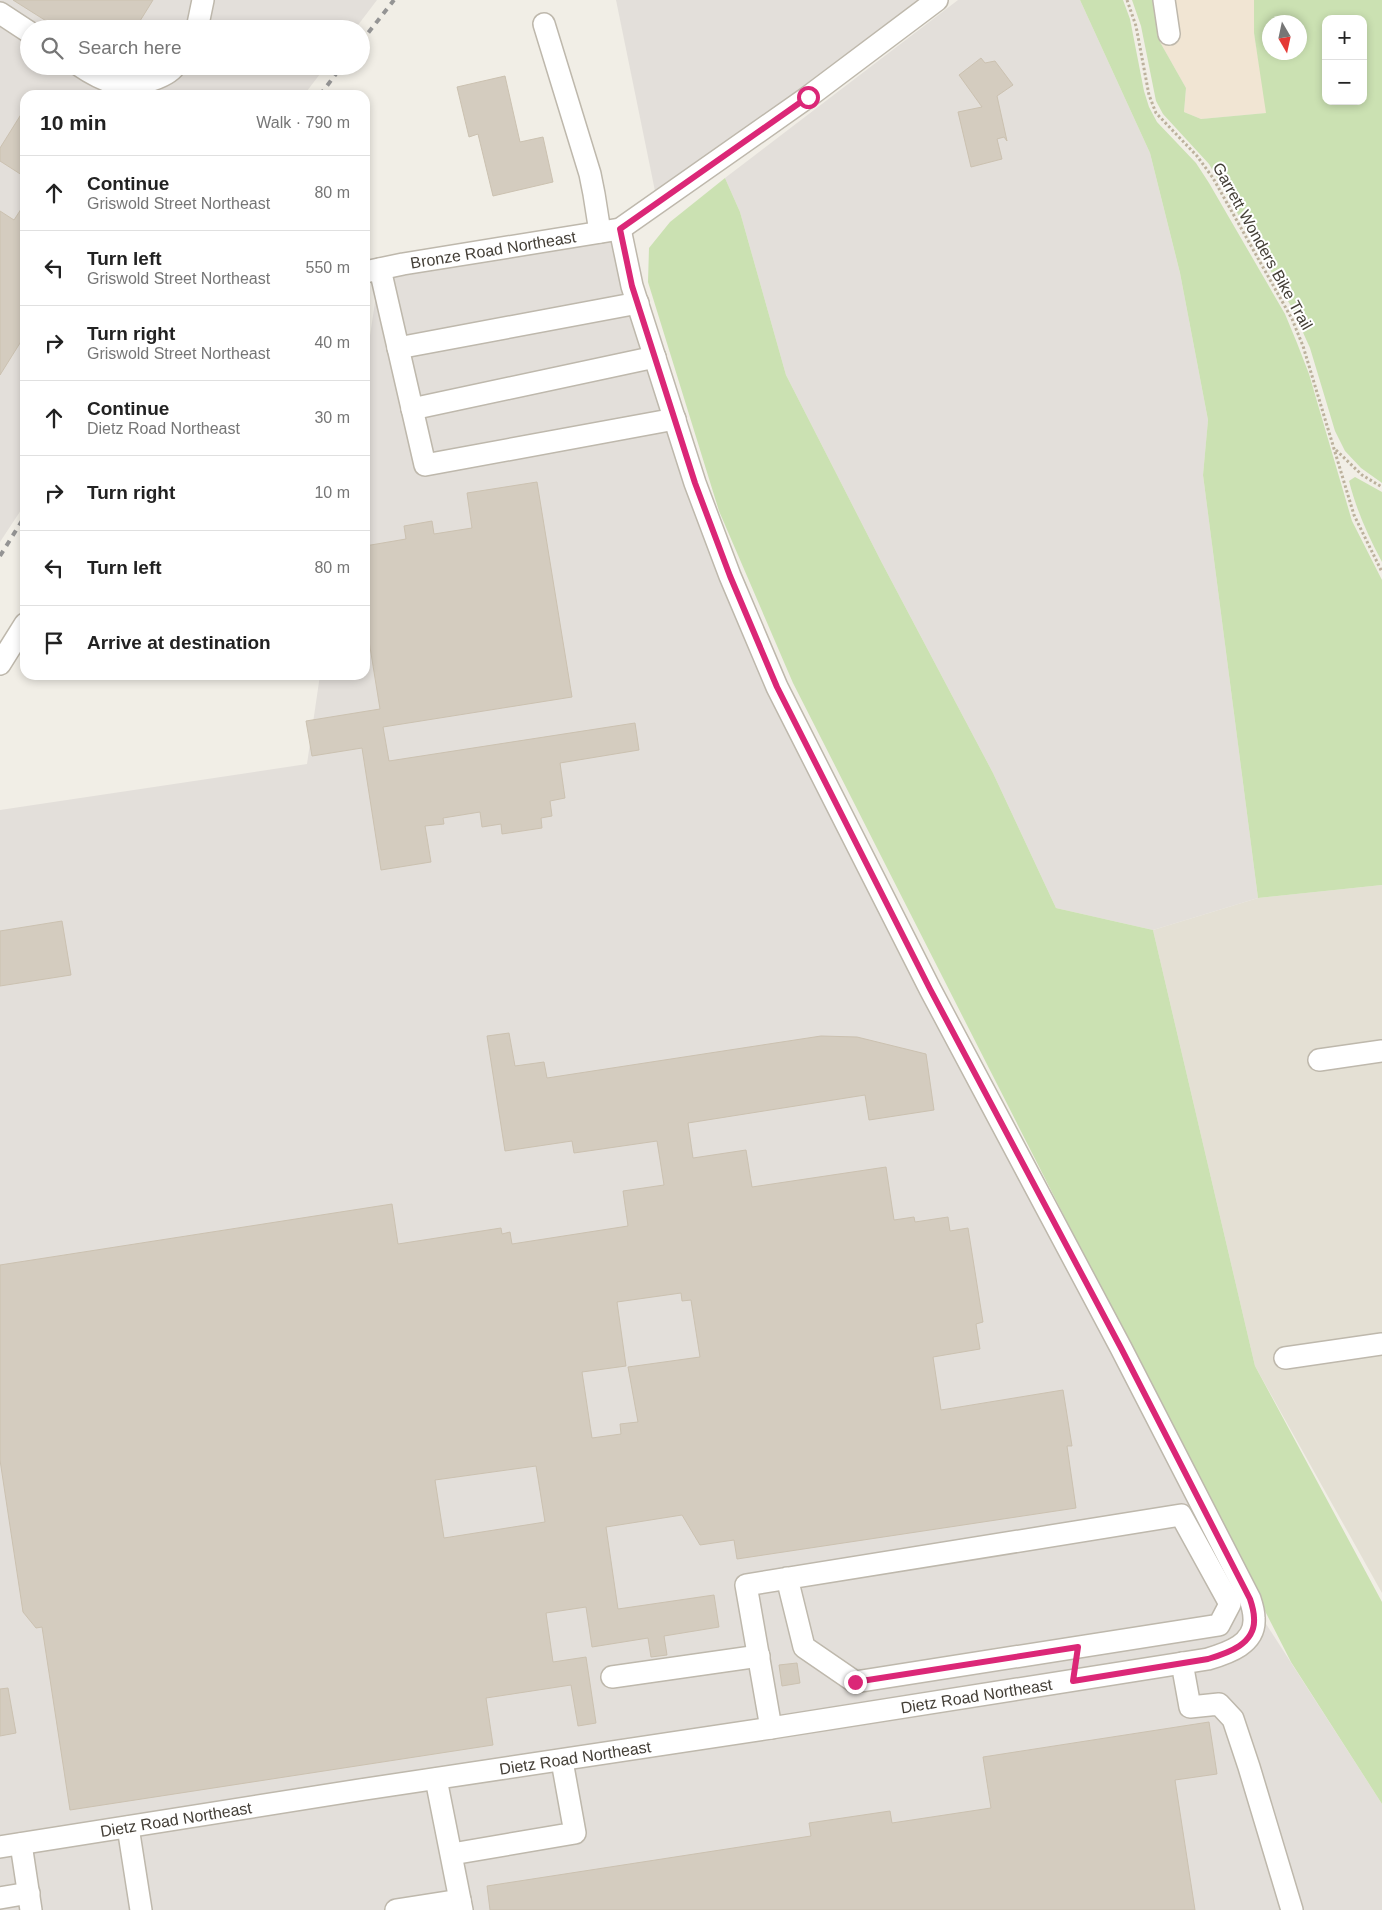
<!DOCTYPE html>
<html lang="en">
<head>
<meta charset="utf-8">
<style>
	:root { --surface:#fff; --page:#f6f6f6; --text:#222; --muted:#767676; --line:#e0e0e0 }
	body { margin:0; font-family:Arial,sans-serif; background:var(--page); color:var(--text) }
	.controls { position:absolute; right:15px; top:15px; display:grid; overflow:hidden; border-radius:10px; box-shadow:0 2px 8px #0003 }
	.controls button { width:45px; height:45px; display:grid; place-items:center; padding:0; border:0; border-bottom:1px solid var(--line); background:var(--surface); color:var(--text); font:25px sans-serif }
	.compass { position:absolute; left:1262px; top:15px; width:45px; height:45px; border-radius:50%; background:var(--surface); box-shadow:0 2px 8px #0003; rotate:171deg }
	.stop { position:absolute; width:15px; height:15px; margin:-11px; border:4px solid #db2777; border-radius:50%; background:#fff }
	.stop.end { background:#db2777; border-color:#fff; box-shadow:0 1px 5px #0008 }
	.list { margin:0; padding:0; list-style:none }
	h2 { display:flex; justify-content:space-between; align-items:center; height:65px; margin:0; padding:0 20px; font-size:21px }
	h2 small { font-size:16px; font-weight:400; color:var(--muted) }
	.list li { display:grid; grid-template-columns:32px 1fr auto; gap:15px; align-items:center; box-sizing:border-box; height:75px; padding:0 20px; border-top:1px solid var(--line) }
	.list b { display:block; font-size:19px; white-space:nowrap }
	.list p { margin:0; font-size:16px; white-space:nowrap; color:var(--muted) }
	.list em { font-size:16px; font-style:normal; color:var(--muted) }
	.icon { flex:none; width:28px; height:28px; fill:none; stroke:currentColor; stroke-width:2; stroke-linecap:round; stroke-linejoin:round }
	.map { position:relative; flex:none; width:1382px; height:1910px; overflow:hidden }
	.search { position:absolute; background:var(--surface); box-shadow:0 2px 8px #0003; left:20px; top:20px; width:350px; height:55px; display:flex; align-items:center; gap:12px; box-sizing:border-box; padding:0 18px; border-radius:28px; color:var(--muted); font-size:19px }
	.panel { position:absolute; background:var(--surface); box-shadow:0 2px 8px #0003; left:20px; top:90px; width:350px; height:590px; border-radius:15px }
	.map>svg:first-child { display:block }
	.residential { fill:#e4e0d4 }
	.commercial { fill:#f1e5d3 }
	.industrial { fill:#e3dfda }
	.green { fill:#cbe1b2; fill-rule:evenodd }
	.building { fill:#d4ccbf; stroke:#cbc1b0; fill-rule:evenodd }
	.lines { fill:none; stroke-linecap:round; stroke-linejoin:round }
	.minor-casing { stroke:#beb8ac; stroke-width:24 }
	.path { stroke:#bcb19c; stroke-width:3; stroke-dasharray:2.5 2.5; stroke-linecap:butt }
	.minor { stroke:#fff; stroke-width:21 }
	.rail { stroke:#949494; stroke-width:4; stroke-dasharray:6 6; stroke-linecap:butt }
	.route { stroke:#db2777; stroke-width:6 }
	.labels { text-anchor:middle; stroke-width:4; stroke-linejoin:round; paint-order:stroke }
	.street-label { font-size:16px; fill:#433e36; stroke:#fff }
</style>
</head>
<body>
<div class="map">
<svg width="1382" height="1910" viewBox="0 0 1382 1910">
	<rect width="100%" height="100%" fill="#f1eee6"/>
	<!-- residential -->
	<polygon class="residential" points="1382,885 1382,1593 1255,1366 1153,930 1258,898"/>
	<!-- commercial -->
	<polygon class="commercial" points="1156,0 1254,0 1254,33 1267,113 1201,119 1184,112 1186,88 1160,42"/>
	<!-- industrial -->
	<g class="industrial">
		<polygon points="0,0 377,0 355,29 29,29 29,66 326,66 304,95 25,95 25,504 0,542"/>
		<polygon points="616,0 928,0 655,191"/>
		<polygon points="958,0 1080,0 1150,153 1180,273 1208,420 1203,475 1258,898 1153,930 1056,908 993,773 882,563 786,375 740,212 725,178"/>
		<polygon points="620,229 730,576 1250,1599 1382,1804 1382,1910 0,1910 0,810 307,764 320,675 365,675 365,369 380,269"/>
	</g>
	<!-- green -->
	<g class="green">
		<polygon points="1080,0 1123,0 1130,19 1144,91 1149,107 1157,122 1196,163 1209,183 1285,314 1297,343 1309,374 1352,521 1382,580 1382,885 1258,898 1203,475 1208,420 1180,273 1150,153"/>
		<path d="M1132,0H1156L1160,42L1186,88L1184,112L1201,119L1266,113L1254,33V0H1382V483L1361,468L1345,451L1335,431L1310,348L1292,308L1209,164L1163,114L1156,101L1141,26ZM1326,19H1363V101H1326ZM1270,22H1300V52H1270Z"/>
		<polygon points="725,178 740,212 786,375 882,563 993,773 1056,908 1153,930 1255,1366 1382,1602 1382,1804 1291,1662 793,683 719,511 648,282 649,248 670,222"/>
		<path d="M1355,477L1382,492V562C1368,536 1356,509 1349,481Z"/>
	</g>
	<!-- building -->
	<g class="building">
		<polygon points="13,0 153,0 135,29 59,29"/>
		<polygon points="981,58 985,63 995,61 1013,85 997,96 1007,141 1004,137 997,139 1002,159 971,167 958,112 982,107 959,75"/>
		<polygon points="505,76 520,142 543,137 553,182 493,196 478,134 469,137 457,87"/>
		<polygon points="25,108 25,177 0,161 0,148"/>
		<polygon points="25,203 25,335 0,375 0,211 14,220"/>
		<polygon points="537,482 572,697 383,727 389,761 635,723 639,750 560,763 565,798 550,801 552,816 541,818 542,828 502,834 501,824 482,827 480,812 443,818 444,824 425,826 431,862 381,870 362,748 312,756 306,721 380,709 365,616 365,546 406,539 404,526 432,521 434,534 472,528 467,493"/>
		<polygon points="62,921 71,975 0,986 0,931"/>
		<path d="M509,1033L515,1066L544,1062L547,1078L821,1036L857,1037L926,1054L934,1110L869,1120L865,1095L688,1123L693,1158L746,1150L752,1187L886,1167L894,1220L914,1217L915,1222L948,1217L950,1231L968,1228L983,1322L976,1324L980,1349L933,1357L941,1410L1063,1390L1072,1446H1067L1076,1508L737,1559L734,1540L700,1545L682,1515L606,1527L618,1609L714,1595L719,1627L664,1636L667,1655L651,1657L648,1638L592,1647L586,1607L546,1613L553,1662L586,1657L596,1723L578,1726L571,1685L486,1698L493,1745L70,1810L42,1627L36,1628L23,1612L0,1460V1265L392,1204L398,1244L501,1228L502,1234L510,1232L512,1244L628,1226L623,1191L664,1185L657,1141L574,1153L572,1141L505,1151L487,1036ZM681,1293L682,1301L691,1300L700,1357L628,1367L638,1422L620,1424L621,1434L592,1438L582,1372L626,1366L617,1302ZM536,1466L545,1522L444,1538L435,1480Z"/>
		<polygon points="797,1663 800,1683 782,1686 779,1665"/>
		<polygon points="8,1688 16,1733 0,1736 0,1689"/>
		<polygon points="1209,1722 1217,1774 1175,1780 1195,1910 490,1910 487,1886 811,1836 809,1823 890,1811 892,1823 991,1808 983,1757"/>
	</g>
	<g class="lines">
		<defs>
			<g id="minor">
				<polyline points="1164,0 1169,34"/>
				<polyline points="0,13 29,32"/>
				<polyline points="544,24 590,174 594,194 600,232"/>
				<polyline points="197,29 203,0"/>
				<path d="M80,66C90,73 104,80 116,84C130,88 166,79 175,66"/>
				<polyline points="380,269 425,465 675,419"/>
				<path id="s1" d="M365,272L403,264L620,229L808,97L937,0"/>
				<polyline points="398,348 638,303"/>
				<polyline points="412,409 655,357"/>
				<polyline points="0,664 25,624"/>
				<polyline points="1319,1060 1382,1051"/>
				<polyline points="1285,1358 1382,1344"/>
				<polyline points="1182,1663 1190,1707 1219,1704 1233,1719 1249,1767 1292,1910"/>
				<polyline points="612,1677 759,1656"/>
				<polyline points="771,1728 746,1585 1181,1515 1230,1604 1219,1625 855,1682 804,1647 787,1578"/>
				<polyline points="436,1779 462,1910"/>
				<polyline points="128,1827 141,1910"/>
				<polyline points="21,1844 31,1910"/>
				<path id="s2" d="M0,1847L359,1790L771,1728L1208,1659C1228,1653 1256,1644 1254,1618C1254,1612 1252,1605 1250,1599L1121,1348L930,989L777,687L730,576L695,483L632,286L620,229"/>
				<polyline points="452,1854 575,1833 562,1761"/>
				<polyline points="0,1898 29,1893"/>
				<polyline points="396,1910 460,1900"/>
			</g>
		</defs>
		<!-- minor casing -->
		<use href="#minor" class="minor-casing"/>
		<!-- path -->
		<g class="path">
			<polyline points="1127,0 1136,26 1149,95 1156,113 1197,156 1213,178 1292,319 1303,346 1354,515 1382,572"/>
			<polyline points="1336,450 1362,475 1382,487"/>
		</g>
		<!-- minor -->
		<use href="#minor" class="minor"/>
		<!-- rail -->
		<g class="rail">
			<polyline points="361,42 394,0"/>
			<polyline points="320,95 342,66"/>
			<polyline points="0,556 25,516"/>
		</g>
	</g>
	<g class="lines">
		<!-- route -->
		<path class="route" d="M808,97L620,229L632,286L695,483L730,576L777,687L930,989L1121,1348L1250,1599C1252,1605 1254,1612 1254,1618C1256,1644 1228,1653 1208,1659L1073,1681L1078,1647L855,1682"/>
	</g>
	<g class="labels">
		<!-- street labels -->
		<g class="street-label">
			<text transform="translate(1263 246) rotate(61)" y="6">Garrett Wonders Bike Trail</text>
			<text dy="6" stroke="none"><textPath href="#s1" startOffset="130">Bronze Road Northeast</textPath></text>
			<text dy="6" stroke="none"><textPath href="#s2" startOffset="988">Dietz Road Northeast</textPath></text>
			<text dy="6" stroke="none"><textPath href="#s2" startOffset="582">Dietz Road Northeast</textPath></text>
			<text dy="6" stroke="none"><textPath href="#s2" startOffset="178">Dietz Road Northeast</textPath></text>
		</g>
	</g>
</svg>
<div class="controls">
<button>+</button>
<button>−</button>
</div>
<svg class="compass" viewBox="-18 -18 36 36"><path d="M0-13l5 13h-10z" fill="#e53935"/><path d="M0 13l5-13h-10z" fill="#767676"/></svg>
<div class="stop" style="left:808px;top:97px"></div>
<div class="stop end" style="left:855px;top:1682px"></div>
<div class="search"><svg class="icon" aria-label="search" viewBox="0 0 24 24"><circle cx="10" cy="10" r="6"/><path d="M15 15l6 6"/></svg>Search here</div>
<section class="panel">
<h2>10 min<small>Walk · 790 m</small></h2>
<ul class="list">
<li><svg class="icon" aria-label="ahead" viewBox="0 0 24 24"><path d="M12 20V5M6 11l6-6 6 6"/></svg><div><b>Continue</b><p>Griswold Street Northeast</p></div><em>80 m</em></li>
<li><svg class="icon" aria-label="left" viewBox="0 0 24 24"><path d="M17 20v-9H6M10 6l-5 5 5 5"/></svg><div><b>Turn left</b><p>Griswold Street Northeast</p></div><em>550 m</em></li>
<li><svg class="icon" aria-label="right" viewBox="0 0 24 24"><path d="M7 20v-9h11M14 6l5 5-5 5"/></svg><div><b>Turn right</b><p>Griswold Street Northeast</p></div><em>40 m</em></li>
<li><svg class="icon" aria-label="ahead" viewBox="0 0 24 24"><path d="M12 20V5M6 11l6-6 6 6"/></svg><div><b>Continue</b><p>Dietz Road Northeast</p></div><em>30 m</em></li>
<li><svg class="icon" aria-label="right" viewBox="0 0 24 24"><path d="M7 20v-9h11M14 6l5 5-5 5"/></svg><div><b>Turn right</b></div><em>10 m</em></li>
<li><svg class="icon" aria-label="left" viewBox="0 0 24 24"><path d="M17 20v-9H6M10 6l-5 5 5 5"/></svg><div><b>Turn left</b></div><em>80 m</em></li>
<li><svg class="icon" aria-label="arrive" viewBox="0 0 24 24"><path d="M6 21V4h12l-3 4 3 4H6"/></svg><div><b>Arrive at destination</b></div></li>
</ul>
</section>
</div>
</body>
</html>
